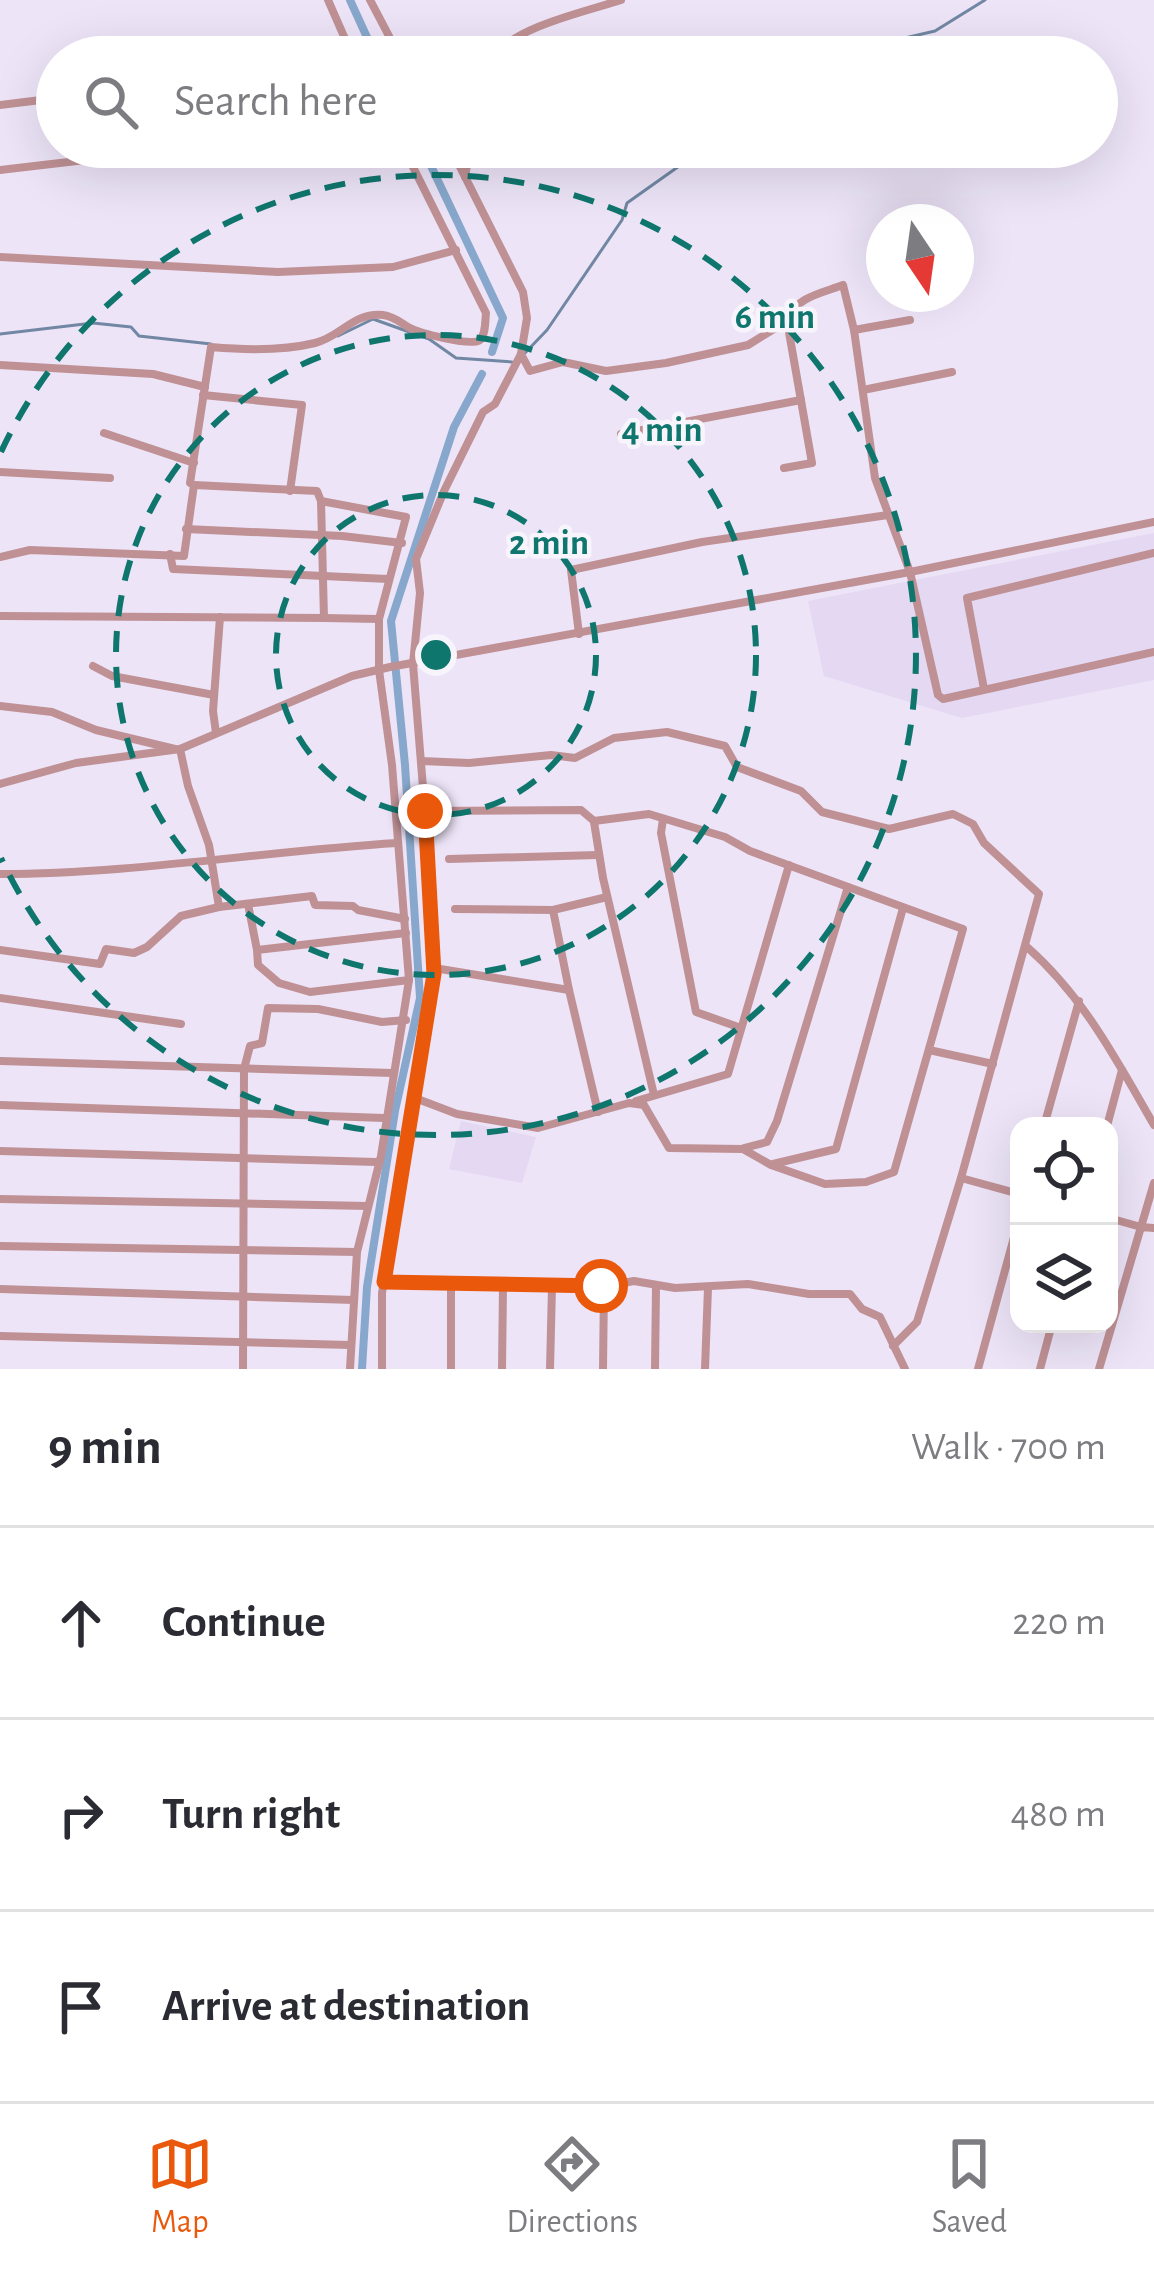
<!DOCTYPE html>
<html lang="en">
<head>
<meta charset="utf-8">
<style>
	:root { --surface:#fff; --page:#f7f7f7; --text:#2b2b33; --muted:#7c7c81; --line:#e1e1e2; --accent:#ea580c }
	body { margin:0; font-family:"Alegreya Sans",sans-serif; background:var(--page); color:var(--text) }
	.controls { position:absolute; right:36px; bottom:36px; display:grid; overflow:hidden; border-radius:24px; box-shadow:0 12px 48px #0002 }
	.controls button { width:108px; height:108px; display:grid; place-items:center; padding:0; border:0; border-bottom:3px solid var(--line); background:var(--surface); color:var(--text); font:60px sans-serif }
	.compass { position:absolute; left:866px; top:204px; width:108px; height:108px; border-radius:50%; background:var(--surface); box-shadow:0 12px 48px #0002; rotate:167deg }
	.stop { position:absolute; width:36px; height:36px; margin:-27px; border:9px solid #ea580c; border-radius:50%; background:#fff }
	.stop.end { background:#ea580c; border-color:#fff; box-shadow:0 3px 12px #0008 }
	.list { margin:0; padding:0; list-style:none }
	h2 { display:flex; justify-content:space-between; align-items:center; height:156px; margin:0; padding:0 48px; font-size:51px }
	h2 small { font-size:39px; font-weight:400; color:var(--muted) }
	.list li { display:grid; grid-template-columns:78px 1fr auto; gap:36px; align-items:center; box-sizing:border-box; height:192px; padding:0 48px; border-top:3px solid var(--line) }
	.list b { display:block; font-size:45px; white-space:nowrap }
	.list em { font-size:39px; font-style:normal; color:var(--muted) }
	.icon { flex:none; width:66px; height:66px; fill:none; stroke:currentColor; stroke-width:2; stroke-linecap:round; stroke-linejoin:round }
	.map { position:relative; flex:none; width:1154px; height:1369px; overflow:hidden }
	.search { position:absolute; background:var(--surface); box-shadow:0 12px 48px #0002; left:36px; right:36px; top:36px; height:132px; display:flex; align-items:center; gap:30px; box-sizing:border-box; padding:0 42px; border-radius:66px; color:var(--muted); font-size:45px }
	.sheet { height:732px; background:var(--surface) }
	nav { display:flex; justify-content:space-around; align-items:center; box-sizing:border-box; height:168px; border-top:3px solid var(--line); background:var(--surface); font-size:33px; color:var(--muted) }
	nav a { display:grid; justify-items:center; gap:6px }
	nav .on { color:var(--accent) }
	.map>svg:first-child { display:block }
	.built { fill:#e4d8f2 }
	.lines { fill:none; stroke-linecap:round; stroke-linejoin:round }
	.stream { stroke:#7187a3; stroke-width:3 }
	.canal { stroke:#87a8cc; stroke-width:8 }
	.minor { stroke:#bf9195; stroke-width:8 }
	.route { stroke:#ea580c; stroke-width:15 }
	.ring { fill:none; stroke:#0f766e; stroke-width:6; stroke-dasharray:21 15 }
	.centre { fill:#0f766e; stroke:#f7f4fc; stroke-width:6 }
	.ring-label { font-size:36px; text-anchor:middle; font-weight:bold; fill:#0f766e; stroke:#f7f4fc; stroke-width:9; stroke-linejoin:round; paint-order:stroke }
</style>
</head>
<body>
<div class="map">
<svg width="1154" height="1369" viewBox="0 0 1154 1369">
	<rect width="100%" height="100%" fill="#ede4f8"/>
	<!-- built -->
	<g class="built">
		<polygon points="1154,533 1154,680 962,718 824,676 808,601"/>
		<polygon points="461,1121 536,1137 522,1183 449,1169"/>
	</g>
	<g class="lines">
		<!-- stream -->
		<g class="stream">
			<polyline points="843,57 862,48 935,31 985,0"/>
			<polyline points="0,334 93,323 131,327 139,336 211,344"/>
			<polyline points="338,336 373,319 429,339 456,358 512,362"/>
			<polyline points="525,353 547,330 622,220 627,203 706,147"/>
		</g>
		<!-- canal -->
		<g class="canal">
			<polyline points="350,0 376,57"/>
			<polyline points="422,147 503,318 492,352"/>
			<polyline points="362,1369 367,1287 395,1111 420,998 405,765 391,621 454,427 482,374"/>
		</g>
		<!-- minor -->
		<g class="minor">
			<polyline points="328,0 353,57"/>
			<polyline points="370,0 400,57"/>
			<path d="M494,57C513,27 588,11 621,0"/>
			<polyline points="0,105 57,98"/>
			<polyline points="0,170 179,149"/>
			<polyline points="465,177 470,147"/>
			<polyline points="0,257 278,272 393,267 456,250"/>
			<polyline points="854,330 910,320"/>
			<polyline points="521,354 530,371 563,362 606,371 666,363 748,345 787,321"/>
			<polyline points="0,365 153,374 205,387"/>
			<polyline points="863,390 952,372"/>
			<polyline points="203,395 302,405 290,491"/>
			<polyline points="104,433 194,463"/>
			<polyline points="621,434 801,400"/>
			<path d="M784,468L812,463L787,321C795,297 822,293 843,285L854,330L875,478L910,572L938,695L943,699L1154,652"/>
			<polyline points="0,472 110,478"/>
			<polyline points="194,485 317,491 321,501 406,517 379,619 379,670 392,765 409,980 381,1156 357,1252 350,1369"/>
			<polyline points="186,529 342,536 402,543"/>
			<polyline points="170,554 173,569 388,579"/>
			<path d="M0,557L30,550L184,556L194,485L190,483L211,347C244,350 282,351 315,343C341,337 353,312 383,315C393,316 400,322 408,327C419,333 472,347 480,340C486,334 485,321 486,313L403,147"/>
			<polyline points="0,616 324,618 321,501"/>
			<polyline points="324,618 379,619"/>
			<polyline points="579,634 571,570 702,542 888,515"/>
			<polyline points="93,666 112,676 214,695"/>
			<polyline points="984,689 967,598 1154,553"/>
			<polyline points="0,706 52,712 96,730 175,749"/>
			<polyline points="216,733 213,711 220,617"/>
			<polyline points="180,749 188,786 209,845 219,907"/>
			<polyline points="421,761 469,763 551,755 575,758 614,738 667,732 725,746 737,767 801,791 822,812 889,829 953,814 973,824 984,843 1039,894 961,1178 917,1322 893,1346"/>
			<polyline points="0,784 76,763 180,749 352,676 390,667 910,572 1154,522"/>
			<polyline points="663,819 661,833 696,1012 741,1028"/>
			<polyline points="594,822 603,878 654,1095"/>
			<polyline points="449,859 598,855"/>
			<path d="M0,874C132,874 265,851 397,843"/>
			<polyline points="248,904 257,950 406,933"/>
			<polyline points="455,909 553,910"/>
			<path d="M1027,947C1084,997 1117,1061 1154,1125"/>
			<polyline points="0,950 100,964 106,949 134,953 147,947 181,916 219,907 312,896 315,905 353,906 358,910 405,919"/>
			<polyline points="257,950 258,965 279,983 310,992 409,980"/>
			<polyline points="434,968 569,990 553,910 607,897"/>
			<polyline points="569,990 598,1112"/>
			<polyline points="0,998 181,1024"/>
			<polyline points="929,1050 993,1064"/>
			<polyline points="0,1061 392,1073"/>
			<polyline points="415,1098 457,1114 538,1128 629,1103 644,1105 669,1148 743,1149 771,1165 825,1184 866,1182 894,1172 963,929 750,851 725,837 649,814 594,821 581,810 425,811"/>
			<polyline points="636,1101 728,1074 789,865"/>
			<polyline points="0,1105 384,1118"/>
			<polyline points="1044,1126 1079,1001"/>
			<polyline points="1107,1126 1122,1070"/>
			<polyline points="744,1148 767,1142 777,1121 848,887"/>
			<polyline points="0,1151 376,1162"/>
			<polyline points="773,1164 836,1149 903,908"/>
			<polyline points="961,1178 1019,1194"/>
			<polyline points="0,1199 368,1206"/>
			<polyline points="1109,1218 1141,1227 1154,1183"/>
			<polyline points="0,1246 357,1252"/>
			<polyline points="384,1282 601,1287 634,1281 675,1288 748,1284 809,1294 850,1294 862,1309 880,1317 905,1369"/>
			<polyline points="0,1289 354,1300"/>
			<polyline points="0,1336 350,1345"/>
			<polyline points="243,1369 244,1069 250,1046 262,1043 268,1008 318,1009 382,1022 406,1020"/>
			<polyline points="382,1369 382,1293 434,974 432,899 413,664 420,593 416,559 444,491 483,412 495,404 521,354 527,318 523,292 450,147"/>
			<polyline points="451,1369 451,1286"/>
			<polyline points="502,1369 503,1285"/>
			<polyline points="550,1369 552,1287"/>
			<polyline points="603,1369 604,1287"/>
			<polyline points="655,1369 656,1287"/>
			<polyline points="705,1369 708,1288"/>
			<polyline points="978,1369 1019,1219"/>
			<polyline points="1040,1369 1052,1324"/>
			<polyline points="1099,1369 1141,1227 1154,1228"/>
		</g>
	</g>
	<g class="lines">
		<!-- route -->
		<polyline class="route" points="425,811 434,974 384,1282 601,1286"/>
	</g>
	<!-- distance rings -->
	<g class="ring">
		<circle cx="436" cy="655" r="160"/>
		<circle cx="436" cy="655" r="320"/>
		<path d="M1 452A480 480 0 1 1 1 858"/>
	</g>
	<circle cx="436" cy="655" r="18" class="centre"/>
	<g class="ring-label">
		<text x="775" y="328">6 min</text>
		<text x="662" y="441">4 min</text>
		<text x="549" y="554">2 min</text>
	</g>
</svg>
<div class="controls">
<button><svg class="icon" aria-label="locate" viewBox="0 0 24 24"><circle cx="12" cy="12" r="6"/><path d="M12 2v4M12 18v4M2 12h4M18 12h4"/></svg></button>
<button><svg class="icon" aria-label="layers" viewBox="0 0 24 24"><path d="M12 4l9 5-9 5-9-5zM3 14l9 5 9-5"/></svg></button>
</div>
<svg class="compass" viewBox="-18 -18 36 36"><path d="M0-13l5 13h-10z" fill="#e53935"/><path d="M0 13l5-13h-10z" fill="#7c7c81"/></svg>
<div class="stop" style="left:601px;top:1286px"></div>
<div class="stop end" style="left:425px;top:811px"></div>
<div class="search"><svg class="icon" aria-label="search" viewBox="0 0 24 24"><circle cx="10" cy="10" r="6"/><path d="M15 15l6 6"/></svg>Search here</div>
</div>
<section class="sheet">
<h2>9 min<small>Walk · 700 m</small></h2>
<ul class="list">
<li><svg class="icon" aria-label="ahead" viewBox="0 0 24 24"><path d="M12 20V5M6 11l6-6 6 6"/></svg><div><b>Continue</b></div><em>220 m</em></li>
<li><svg class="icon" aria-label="right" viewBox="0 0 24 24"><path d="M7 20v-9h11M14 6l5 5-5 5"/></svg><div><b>Turn right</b></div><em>480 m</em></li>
<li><svg class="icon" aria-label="arrive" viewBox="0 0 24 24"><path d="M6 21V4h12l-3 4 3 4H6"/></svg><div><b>Arrive at destination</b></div></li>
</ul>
</section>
<nav>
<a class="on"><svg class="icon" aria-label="map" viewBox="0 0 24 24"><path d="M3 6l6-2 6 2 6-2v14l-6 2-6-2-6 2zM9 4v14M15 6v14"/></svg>Map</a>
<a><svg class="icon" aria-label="directions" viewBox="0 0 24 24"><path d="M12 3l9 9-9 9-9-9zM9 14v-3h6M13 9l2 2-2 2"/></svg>Directions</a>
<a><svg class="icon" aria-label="saved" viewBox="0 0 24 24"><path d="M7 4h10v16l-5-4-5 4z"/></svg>Saved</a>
</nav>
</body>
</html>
